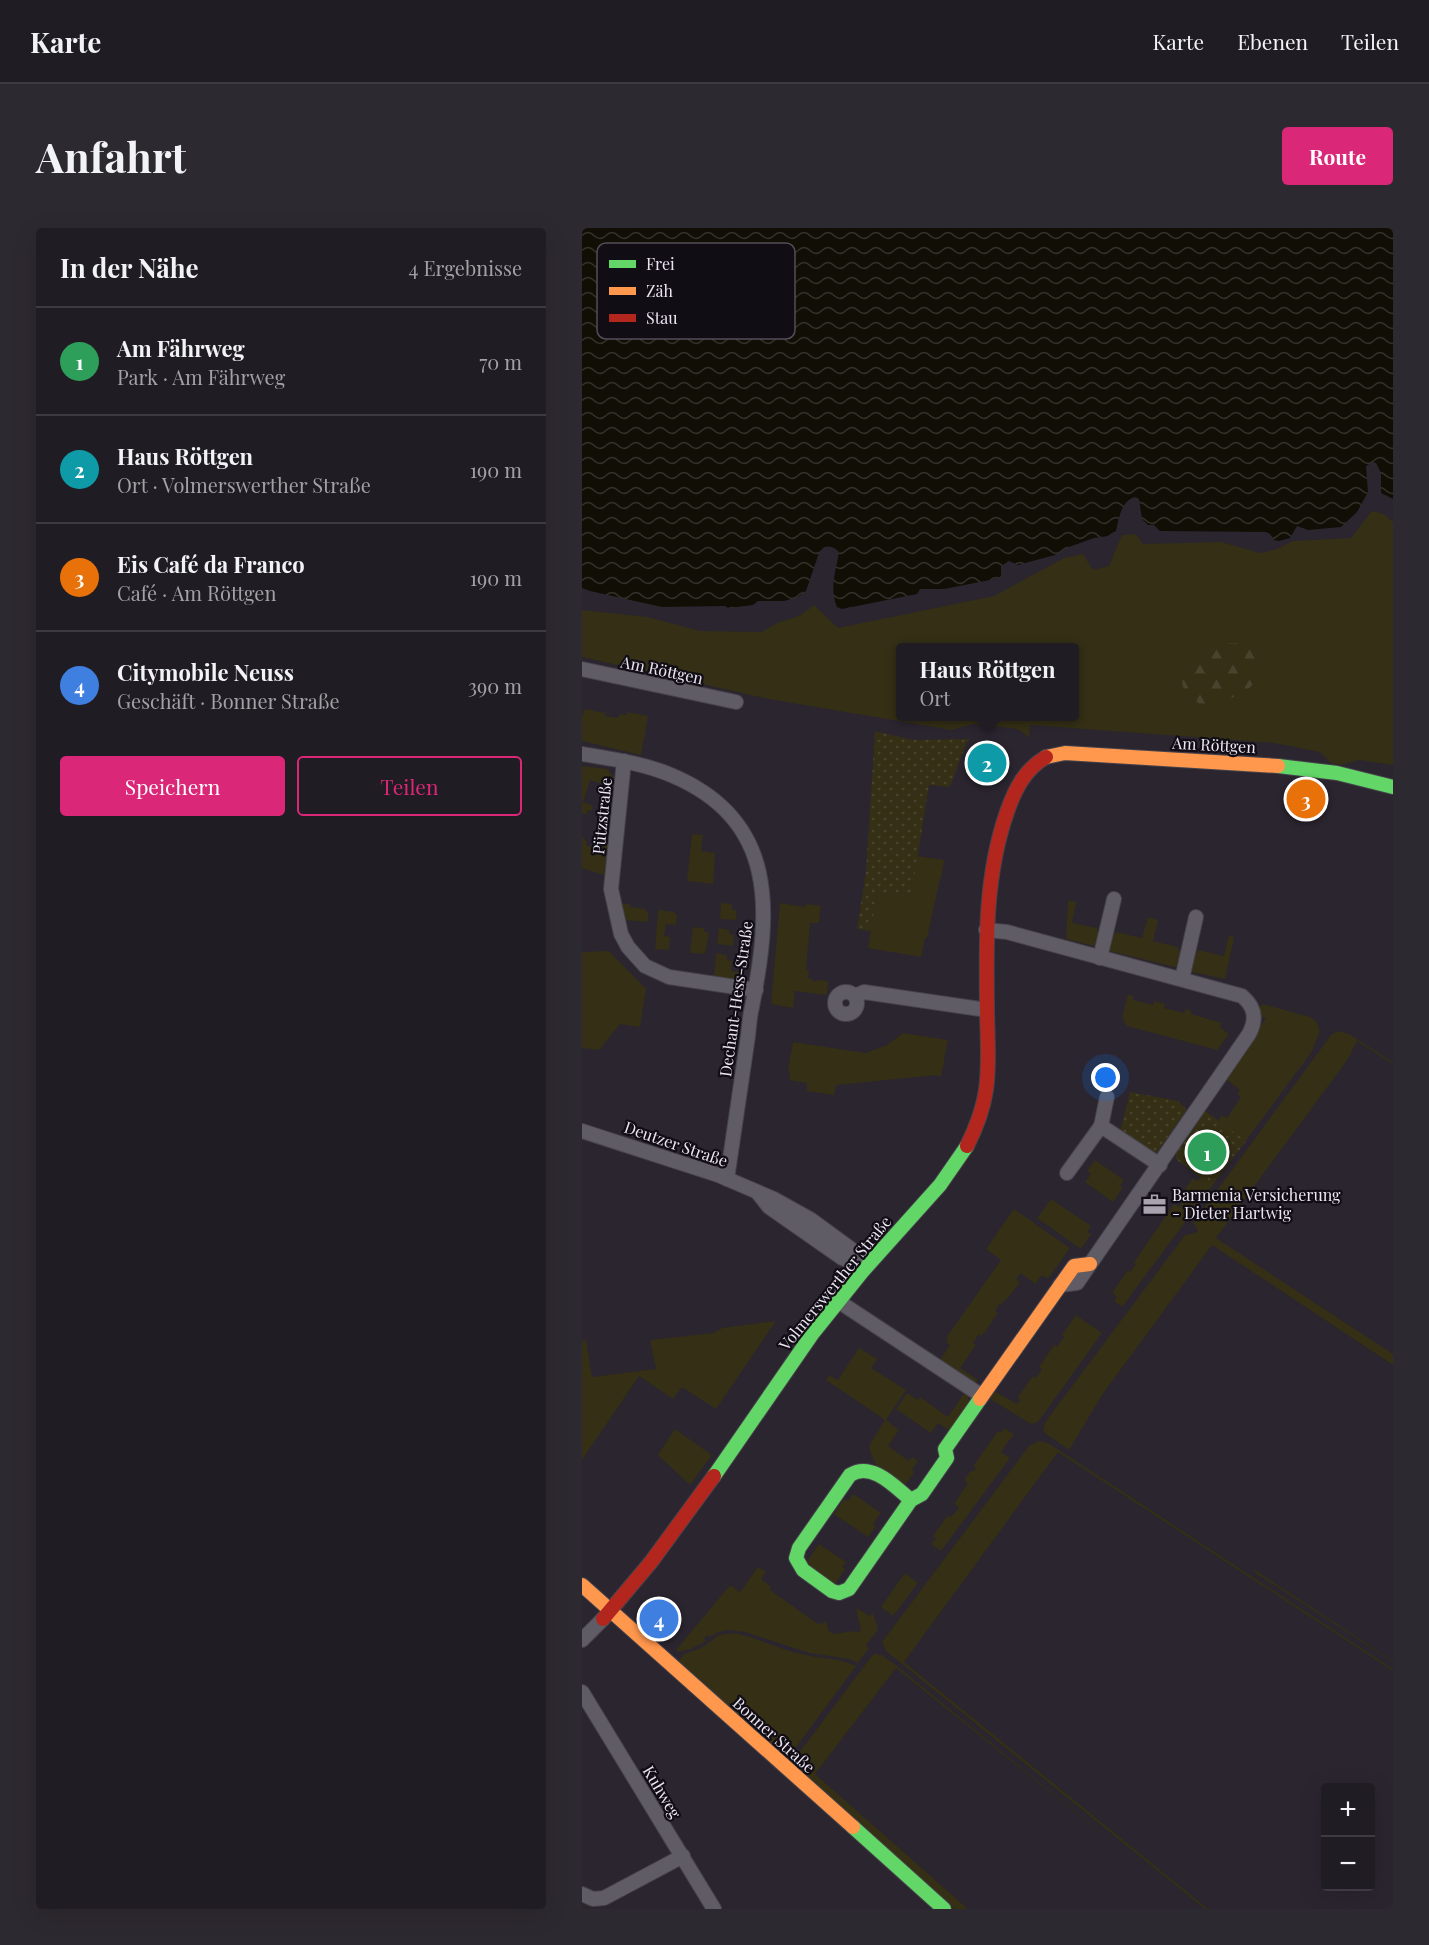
<!DOCTYPE html>
<html lang="de">
<head>
<meta charset="utf-8">
<style>
	:root { --surface:#201c23; --page:#2d2930; --text:#f1f3f6; --muted:#a2a1a6; --line:#3d3a41; --accent:#db2777 }
	body { margin:0; font-family:"Playfair Display",serif; background:var(--page); color:var(--text) }
	.controls { position:absolute; right:18px; bottom:18px; display:grid; overflow:hidden; border-radius:6px; box-shadow:0 6px 24px #0002 }
	.controls button { width:54px; height:54px; display:grid; place-items:center; padding:0; border:0; border-bottom:2px solid var(--line); background:var(--surface); color:var(--text); font:30px sans-serif }
	.you { position:absolute; left:524px; top:850px; width:21px; height:21px; margin:-15px; border:4px solid #fff; border-radius:50%; background:#1a73e8; box-shadow:0 0 0 9px #1a73e833 }
	.badge { display:grid; place-items:center; width:39px; height:39px; border-radius:50%; background:var(--accent); color:#fff; font-size:20px; font-weight:700 }
	.pin { position:absolute; translate:-50% -50%; border:3px solid #fff; box-shadow:0 2px 6px #0006 }
	.popup { position:absolute; left:314px; top:415px; width:183px; height:78px; box-sizing:border-box; display:grid; place-content:center; border-radius:6px; background:var(--surface); filter:drop-shadow(0 2px 4px #0005); font-size:20px; white-space:nowrap; color:var(--muted) }
	.popup b { font-size:22px; color:var(--text) }
	.popup::after { content:''; position:absolute; left:50%; top:100%; margin-left:-12px; border:12px solid transparent; border-top-color:var(--surface) }
	.list { margin:0; padding:0; list-style:none }
	h2 { display:flex; justify-content:space-between; align-items:center; height:78px; margin:0; padding:0 24px; font-size:26px }
	h2 small { font-size:20px; font-weight:400; color:var(--muted) }
	.list li { display:grid; grid-template-columns:39px 1fr auto; gap:18px; align-items:center; box-sizing:border-box; height:108px; padding:0 24px; border-top:2px solid var(--line) }
	.list b { display:block; font-size:22px; white-space:nowrap }
	.list p { margin:0; font-size:20px; white-space:nowrap; color:var(--muted) }
	.list em { font-size:20px; font-style:normal; color:var(--muted) }
	.actions { display:flex; gap:12px; padding:18px 24px }
	.actions a { flex:1; padding:14px 0; border:2px solid var(--accent); border-radius:6px; text-align:center; font-size:21px; color:var(--accent) }
	.actions .main { background:var(--accent); color:#fff }
	.map { position:relative; flex:none; width:811px; height:1681px; overflow:hidden; border-radius:6px }
	header { display:flex; align-items:center; gap:36px; box-sizing:border-box; height:84px; padding:0 30px; background:var(--surface); border-bottom:2px solid var(--line) }
	header strong { font-size:28px }
	nav { display:flex; gap:33px; margin-inline-start:auto; font-size:21px }
	.intro { display:flex; align-items:center; justify-content:space-between; box-sizing:border-box; height:144px; padding:0 36px }
	h1 { margin:0; font-size:42px }
	.button { padding:15px 27px; border-radius:6px; background:var(--accent); color:#fff; font-size:21px; font-weight:700 }
	main { display:flex; gap:36px; padding:0 36px }
	aside { flex:1; background:var(--surface); border-radius:6px; box-shadow:0 6px 24px #0002 }
	.map>svg:first-child { display:block }
	.green { fill:#342f15; fill-rule:evenodd }
	.forest { fill:url(#forest-firs) }
	.park { fill:url(#park-dots) }
	.water { fill:url(#water-waves) }
	.lines { fill:none; stroke-linecap:round; stroke-linejoin:round }
	.street-casing { stroke:#46424b; stroke-width:16 }
	.fast-casing { stroke:#46424b; stroke-width:16 }
	.slow-casing { stroke:#46424b; stroke-width:16 }
	.jam-casing { stroke:#46424b; stroke-width:16 }
	.street { stroke:#605c65; stroke-width:14 }
	.fast { stroke:#63d668; stroke-width:14 }
	.slow { stroke:#ff974d; stroke-width:14 }
	.jam { stroke:#b3261e; stroke-width:14 }
	.labels { text-anchor:middle; stroke-width:4.5; stroke-linejoin:round; paint-order:stroke }
	.street-label { font-size:16px; fill:#ebe5f2; stroke:#110d15 }
	.poi-label { font-size:16px; fill:#ebe5f2; stroke:#110d15; text-anchor:start }
	.key { fill:#110d15; stroke:#524e57; stroke-width:1.5 }
	.key-label { font-size:16px; fill:#ebe5f2 }
</style>
</head>
<body>
<header>
<strong>Karte</strong>
<nav><a>Karte</a><a>Ebenen</a><a>Teilen</a></nav>
</header>
<div class="intro"><h1>Anfahrt</h1><a class="button">Route</a></div>
<main>
<aside>
<h2>In der Nähe<small>4 Ergebnisse</small></h2>
<ul class="list">
<li><span class="badge" style="background:#2e9e5b">1</span><div><b>Am Fährweg</b><p>Park · Am Fährweg</p></div><em>70 m</em></li>
<li><span class="badge" style="background:#0f9aa8">2</span><div><b>Haus Röttgen</b><p>Ort · Volmerswerther Straße</p></div><em>190 m</em></li>
<li><span class="badge" style="background:#e8710a">3</span><div><b>Eis Café da Franco</b><p>Café · Am Röttgen</p></div><em>190 m</em></li>
<li><span class="badge" style="background:#3f7fe0">4</span><div><b>Citymobile Neuss</b><p>Geschäft · Bonner Straße</p></div><em>390 m</em></li>
</ul>
<div class="actions"><a class="main">Speichern</a><a>Teilen</a></div>
</aside>
<div class="map">
<svg width="811" height="1681" viewBox="0 0 811 1681">
	<defs>
		<pattern id="forest-firs" width="22" height="20" patternUnits="userSpaceOnUse" patternTransform="scale(1.5)"><rect width="22" height="20" fill="#342f15"/><path d="M5 1l3.5 6h-7zM16 11l3.5 6h-7z" fill="#48432c"/></pattern>
		<pattern id="park-dots" width="8" height="8" patternUnits="userSpaceOnUse" patternTransform="scale(1.5)"><rect width="8" height="8" fill="#342f15"/><path d="M2 2h.1M6 6h.1" fill="none" stroke="#48432c" stroke-width="1.8" stroke-linecap="round"/></pattern>
		<pattern id="water-waves" width="16" height="10" patternUnits="userSpaceOnUse" patternTransform="scale(1.5)"><rect width="16" height="10" fill="#110e06"/><path d="M0 5q4-4 8 0t8 0" fill="none" stroke="#34312b"/></pattern>
	</defs>
	<rect width="100%" height="100%" fill="#2a252f"/>
	<!-- green -->
	<g class="green">
		<path d="M790,283L802,286L811,294V537L777,532L759,537L749,535L738,524L692,515L448,497L447,510L436,501L392,496L369,502L187,471L0,429V382L65,389L118,403L180,404L195,395L217,388L232,377L256,400L412,368L482,330L501,326L511,342L527,338L540,307L554,306L561,316L639,314L678,325L695,321L711,313L769,310ZM318,420H492V488H318Z"/>
		<polygon points="3,481 23,485 23,488 36,490 37,486 45,487 45,484 66,488 59,527 0,513 0,488"/>
		<polygon points="0,538 25,541 32,549 29,559 8,552 1,574 11,578 10,583 6,582 4,587 0,585"/>
		<polygon points="23,605 29,607 25,648 0,640 0,609 5,614 4,617 16,622"/>
		<polygon points="110,606 121,607 119,623 133,625 131,656 105,653"/>
		<polygon points="335,628 362,632 359,651 358,651 345,710 343,710 339,729 286,720 295,664"/>
		<polygon points="486,672 494,674 490,695 515,700 515,703 521,704 517,719 484,711"/>
		<polygon points="139,675 150,676 150,682 155,682 154,692 138,691"/>
		<polygon points="198,675 223,679 224,676 239,678 237,695 228,695 224,742 227,743 226,750 230,751 232,754 237,752 246,753 245,767 213,763 211,780 189,776"/>
		<polygon points="40,676 48,676 48,679 63,681 66,685 66,694 42,692"/>
		<polygon points="76,682 92,684 95,688 94,697 84,696 82,708 88,709 87,722 73,721"/>
		<polygon points="566,689 576,692 571,713 596,719 596,722 601,723 597,740 523,722 528,705 533,706 534,704 560,710"/>
		<polygon points="111,699 122,700 122,704 127,704 123,726 108,725"/>
		<polygon points="137,700 148,702 147,706 152,707 151,718 135,716"/>
		<polygon points="647,707 652,709 643,751 605,743 610,724 616,725 616,722 642,728"/>
		<polygon points="27,723 64,761 58,799 38,796 17,822 0,820 0,724"/>
		<polygon points="134,725 145,727 145,732 150,733 149,743 158,744 152,752 132,750"/>
		<polygon points="546,766 551,768 551,772 571,777 572,773 583,776 582,780 602,785 604,781 609,783 609,786 640,795 638,799 647,806 635,822 545,798 540,790"/>
		<polygon points="681,776 728,789 734,793 738,803 729,825 540,1079 532,1073 535,1069 530,1065 546,1042 548,1044 554,1036 552,1034 592,976 597,979 600,974 596,971 611,950 615,953 618,950 638,895 637,891 640,887 645,890 659,869 655,866 658,862 643,850 684,790 676,788 675,781"/>
		<polygon points="756,803 767,806 811,834 811,836 775,813 766,831 634,1010 811,1126 811,1137 630,1017 520,1167 487,1222 464,1206 461,1202 464,1193 603,1007 614,1005 616,1002 611,995 749,807"/>
		<polygon points="321,805 366,812 359,849 355,847 254,857 252,867 225,863 225,855 207,852 208,844 206,843 211,814 284,825 305,817"/>
		<polygon points="513,932 542,952 538,958 541,959 531,974 503,954 509,946 505,943"/>
		<polygon points="469,971 509,998 505,1004 509,1006 499,1021 455,990"/>
		<polygon points="432,981 488,1020 466,1051 460,1047 453,1056 439,1045 434,1051 438,1054 426,1070 425,1070 420,1076 418,1075 413,1083 416,1085 400,1108 397,1106 391,1115 394,1117 378,1140 396,1152 392,1156 358,1132 368,1117 364,1114 366,1111 364,1110 419,1032 404,1021"/>
		<polygon points="494,1087 520,1105 456,1194 449,1196 405,1169 407,1164 414,1164 435,1176 438,1172 435,1170 451,1148 454,1150 460,1141 457,1139 472,1117 475,1119 482,1109 480,1107"/>
		<polygon points="194,1093 134,1181 100,1159 91,1171 57,1148 0,1232 0,1113 4,1112 10,1149 74,1141 68,1112 132,1105 140,1100"/>
		<path d="M277,1120L295,1131L289,1140L324,1162L304,1192L317,1202L306,1218L327,1233L330,1229L336,1233L330,1242L332,1244L322,1259C302,1245 293,1243 287,1218L303,1192L244,1152L247,1147L256,1152Z"/>
		<polygon points="383,1164 386,1166 387,1176 368,1203 356,1195 349,1205 314,1181 325,1165 336,1172 338,1169 366,1189"/>
		<polygon points="422,1200 432,1206 419,1224 428,1230 359,1323 349,1316 354,1310 351,1308 366,1287 369,1289 377,1280 372,1276 386,1255 382,1252 389,1242 391,1244 394,1240 391,1238 416,1203 419,1205"/>
		<polygon points="93,1201 130,1227 108,1257 76,1227"/>
		<polygon points="457,1213 466,1215 477,1222 811,1441 811,1443 476,1224 322,1434 626,1681 623,1681 304,1423 300,1414 447,1218"/>
		<polygon points="271,1266 299,1285 291,1296 294,1298 286,1309 252,1286 262,1271 266,1273"/>
		<polygon points="237,1316 264,1334 260,1339 263,1341 252,1358 222,1338"/>
		<polygon points="176,1339 184,1344 179,1351 189,1359 188,1362 236,1396 241,1395 244,1392 246,1402 252,1406 272,1403 274,1404 279,1403 274,1380 288,1388 291,1384 296,1402 284,1417 287,1420 276,1435 267,1431 227,1425 163,1404 146,1402 136,1404 128,1409 126,1407 122,1410 124,1413 109,1421 96,1424 94,1422 148,1357 158,1364"/>
		<polygon points="673,1342 811,1433 811,1434 672,1344"/>
		<polygon points="323,1345 336,1355 311,1388 299,1379"/>
		<path d="M152,1405C177,1410 199,1422 224,1427C240,1431 259,1430 274,1438L212,1522L204,1524L191,1519L96,1434L101,1428L100,1427L121,1419L137,1407Z"/>
		<polygon points="292,1426 300,1427 315,1438 563,1641 314,1440 233,1546 386,1681 372,1681 221,1546 217,1537 217,1525 289,1429"/>
	</g>
	<!-- forest -->
	<path class="forest" d="M638,415H670L681,418L685,427C683,434 681,440 678,446C669,467 639,475 619,478L601,459L599,449C611,428 613,420 638,415Z"/>
	<!-- park -->
	<g class="park">
		<polygon points="293,503 331,512 388,511 384,516 368,559 347,557 329,669 295,664 289,703 275,701 284,643"/>
		<polygon points="548,864 596,873 605,882 573,927 538,904"/>
		<polygon points="621,881 664,913 629,958 594,931 594,917"/>
	</g>
	<!-- water -->
	<path class="water" d="M0,0H811V271L799,265V245L794,235L791,234L784,238L786,264L775,284L759,299L726,302L715,298L708,310L697,313L692,312L688,306L684,304L578,303L572,297H566L560,291L557,271L553,269C539,273 537,290 534,303L526,308L512,310L487,319L473,327L436,337L427,333L419,338V348L413,351L362,361H338L335,366L260,381L255,379C247,360 254,343 257,324C253,319 248,318 242,319L237,325L224,363L216,369L202,373H176L171,377L146,380L143,378L80,379L8,363L0,360Z"/>
	<g class="lines">
		<defs>
			<g id="street">
				<polyline points="0,441 154,474"/>
				<path d="M0,526C29,531 61,535 89,547C196,592 189,682 170,779C167,791 167,803 165,815C158,860 152,906 145,951"/>
				<polyline points="42,533 29,661 39,706 46,719 63,738 87,749 174,762"/>
				<path d="M404,702L425,704L660,768C673,779 675,791 667,806L495,1055L478,1057"/>
				<polyline points="518,730 532,671"/>
				<polyline points="600,751 614,689"/>
				<circle cx="264" cy="775" r="11"/>
				<polyline points="273,768 282,764 405,782"/>
				<polyline points="519,898 525,869"/>
				<polyline points="0,903 136,947 192,971 228,991 269,1021 284,1039"/>
				<polyline points="485,945 519,898 578,937"/>
				<polyline points="176,965 187,979 260,1030 281,1038"/>
				<polyline points="256,1073 400,1168"/>
				<polyline points="0,1412 21,1391"/>
				<polyline points="0,1464 132,1681"/>
				<polyline points="0,1666 11,1671 22,1670 101,1628"/>
			</g>
			<g id="fast">
				<polyline points="696,538 755,545 811,559"/>
				<polyline points="132,1248 231,1105 280,1044 358,957 385,918"/>
				<path d="M329,1272C313,1259 290,1233 268,1247L217,1320L214,1330L221,1342L250,1363L257,1365L267,1361L329,1272L340,1266L365,1230L363,1221L398,1171"/>
				<polyline points="271,1599 362,1681"/>
			</g>
			<g id="slow">
				<polyline points="464,529 483,525 696,538"/>
				<polyline points="398,1171 492,1038 508,1036"/>
				<polyline points="0,1357 271,1599"/>
			</g>
			<g id="jam">
				<path d="M385,918C394,900 401,882 404,862C408,834 405,806 405,779C404,713 403,647 425,584C433,561 443,541 464,529"/>
				<polyline points="21,1391 69,1334 132,1248"/>
			</g>
		</defs>
		<!-- street casing -->
		<use href="#street" class="street-casing"/>
		<!-- fast casing -->
		<use href="#fast" class="fast-casing"/>
		<!-- slow casing -->
		<use href="#slow" class="slow-casing"/>
		<!-- jam casing -->
		<use href="#jam" class="jam-casing"/>
		<!-- street -->
		<use href="#street" class="street"/>
		<!-- fast -->
		<use href="#fast" class="fast"/>
		<!-- slow -->
		<use href="#slow" class="slow"/>
		<!-- jam -->
		<use href="#jam" class="jam"/>
	</g>
	<!-- icons -->
	<defs>
		<symbol id="office-bare" viewBox="-9 -9 18 18"><path d="M-6-3h4V-5.5h4V-3h4V5H-6ZM-1-4.5V-3h2v-1.5ZM-6 0V1H6V0Z" fill="#a7a2ae" stroke="#110d15" stroke-width="2.5" paint-order="stroke"/></symbol>
	</defs>
	<g fill-rule="evenodd">
		<use href="#office-bare" x="556" y="960" width="33" height="33"/>
	</g>
	<g class="labels">
		<!-- street labels -->
		<g class="street-label">
			<text transform="translate(80 442) rotate(12)" y="6">Am Röttgen</text>
			<text transform="translate(632 517) rotate(3)" y="6">Am Röttgen</text>
			<text transform="translate(20 588) rotate(-84)" y="6">Pützstraße</text>
			<text transform="translate(154 771) rotate(-82)" y="6">Dechant-Hess-Straße</text>
			<text transform="translate(94 916) rotate(19)" y="6">Deutzer Straße</text>
			<text transform="translate(253 1055) rotate(-51)" y="6">Volmerswerther Straße</text>
			<text transform="translate(192 1507) rotate(42)" y="6">Bonner Straße</text>
			<text transform="translate(80 1564) rotate(59)" y="6">Kuhweg</text>
		</g>
		<!-- poi labels -->
		<g class="poi-label">
			<text x="590" y="973">Barmenia Versicherung<tspan x="590" dy="18">- Dieter Hartwig</tspan></text>
		</g>
	</g>
	<!-- legend -->
	<rect x="15" y="15" width="198" height="96" rx="9" class="key"/>
	<rect x="27" y="32" width="27" height="8" fill="#63d668"/>
	<rect x="27" y="59" width="27" height="8" fill="#ff974d"/>
	<rect x="27" y="86" width="27" height="8" fill="#b3261e"/>
	<g class="key-label">
		<text x="64" y="42">Frei</text>
		<text x="64" y="69">Zäh</text>
		<text x="64" y="96">Stau</text>
	</g>
</svg>
<div class="controls">
<button>+</button>
<button>−</button>
</div>
<div class="you"></div>
<div class="pin badge" style="left:625px;top:924px;background:#2e9e5b">1</div>
<div class="pin badge" style="left:405px;top:535px;background:#0f9aa8">2</div>
<div class="popup"><b>Haus Röttgen</b>Ort</div>
<div class="pin badge" style="left:724px;top:571px;background:#e8710a">3</div>
<div class="pin badge" style="left:77px;top:1391px;background:#3f7fe0">4</div>
</div>
</main>
</body>
</html>
